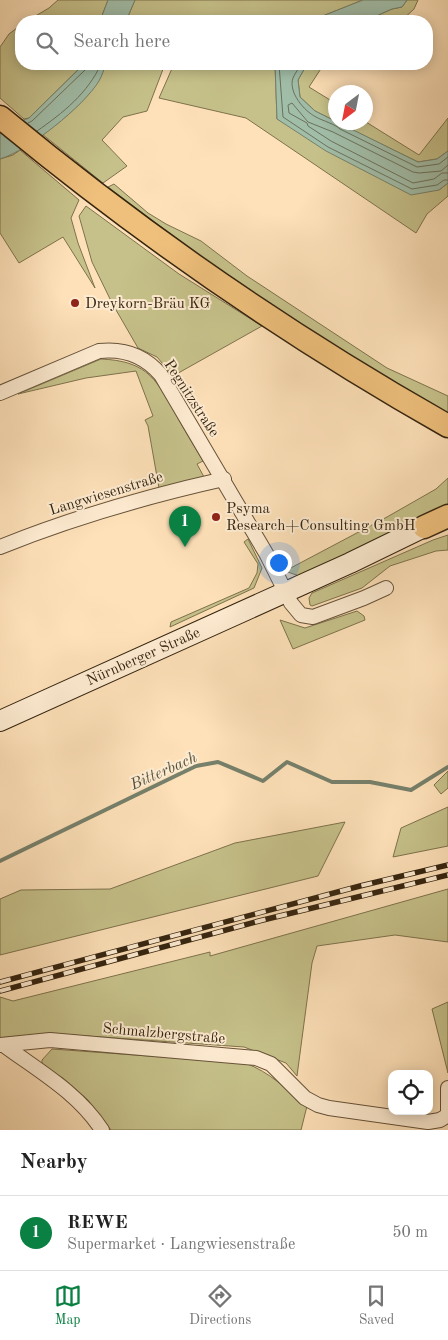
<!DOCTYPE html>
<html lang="en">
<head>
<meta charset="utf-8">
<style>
	:root { --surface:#fff; --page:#f6f6f6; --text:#222; --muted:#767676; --line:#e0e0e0; --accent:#0b8043 }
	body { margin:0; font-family:"Old Standard TT",serif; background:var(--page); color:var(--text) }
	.controls { position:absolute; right:15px; bottom:15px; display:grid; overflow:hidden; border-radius:10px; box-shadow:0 2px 12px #0003 }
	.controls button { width:45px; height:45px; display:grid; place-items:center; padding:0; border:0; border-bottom:1px solid var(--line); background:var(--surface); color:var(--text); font:25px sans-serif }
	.compass { position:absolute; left:328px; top:85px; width:45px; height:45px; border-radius:50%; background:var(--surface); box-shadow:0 2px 12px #0003; rotate:212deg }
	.you { position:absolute; left:278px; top:562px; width:18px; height:18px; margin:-12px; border:4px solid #fff; border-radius:50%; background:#1a73e8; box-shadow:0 0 0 8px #1a73e833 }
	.badge { display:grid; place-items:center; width:32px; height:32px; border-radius:50%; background:var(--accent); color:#fff; font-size:16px; font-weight:700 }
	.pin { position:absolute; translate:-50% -41px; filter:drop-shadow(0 1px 2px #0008) }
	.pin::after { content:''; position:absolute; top:26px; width:18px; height:15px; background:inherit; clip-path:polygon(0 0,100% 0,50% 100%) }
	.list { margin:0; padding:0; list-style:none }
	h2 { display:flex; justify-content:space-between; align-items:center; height:65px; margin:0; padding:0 20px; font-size:21px }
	h2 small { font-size:16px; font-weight:400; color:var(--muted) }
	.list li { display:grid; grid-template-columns:32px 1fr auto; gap:15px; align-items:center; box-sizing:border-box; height:75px; padding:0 20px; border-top:1px solid var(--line) }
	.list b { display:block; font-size:19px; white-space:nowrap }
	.list p { margin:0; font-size:16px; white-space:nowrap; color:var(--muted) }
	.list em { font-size:16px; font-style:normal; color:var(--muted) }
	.icon { flex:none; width:28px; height:28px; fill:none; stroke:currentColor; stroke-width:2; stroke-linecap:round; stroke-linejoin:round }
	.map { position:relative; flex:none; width:448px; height:1130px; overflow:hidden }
	.search { position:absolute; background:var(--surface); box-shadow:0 2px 12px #0003; left:15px; right:15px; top:15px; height:55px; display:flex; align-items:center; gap:12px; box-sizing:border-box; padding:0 18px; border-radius:20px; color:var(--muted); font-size:19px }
	.sheet { height:140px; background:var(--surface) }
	nav { display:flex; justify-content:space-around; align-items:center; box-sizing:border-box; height:70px; border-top:1px solid var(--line); background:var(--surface); font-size:14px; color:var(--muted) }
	nav a { display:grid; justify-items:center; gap:2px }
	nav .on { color:var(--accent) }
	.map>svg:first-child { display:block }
	.green { fill:#c6c18a; stroke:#7e724c }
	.water { fill:#a1bea9; stroke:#76806b }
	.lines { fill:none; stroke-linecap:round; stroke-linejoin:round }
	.shore { stroke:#6b715c; stroke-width:1 }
	.stream { stroke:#76806b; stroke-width:4 }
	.minor-casing { stroke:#67533a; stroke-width:16 }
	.secondary-casing { stroke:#35240f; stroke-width:22 }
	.primary-casing { stroke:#35240f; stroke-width:25 }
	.minor { stroke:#feecd2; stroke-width:14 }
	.secondary { stroke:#feecd2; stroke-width:20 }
	.primary { stroke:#efc07c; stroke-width:22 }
	.rail-casing { stroke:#35240f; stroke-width:5.5 }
	.rail { stroke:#feecd2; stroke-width:4; stroke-dasharray:11; stroke-linecap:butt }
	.poi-dot { fill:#8f2418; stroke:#feecd2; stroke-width:2 }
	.labels { text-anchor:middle; stroke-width:4; stroke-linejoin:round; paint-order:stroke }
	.poi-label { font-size:15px; fill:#35240f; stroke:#feecd2; text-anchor:start }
	.street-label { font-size:15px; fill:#35240f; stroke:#feecd2 }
	.water-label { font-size:16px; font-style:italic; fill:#55523d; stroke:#feecd2 }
</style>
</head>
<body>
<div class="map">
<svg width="448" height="1130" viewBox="0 0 448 1130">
	<rect width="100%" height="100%" fill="#fee1b9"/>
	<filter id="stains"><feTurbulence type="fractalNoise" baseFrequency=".004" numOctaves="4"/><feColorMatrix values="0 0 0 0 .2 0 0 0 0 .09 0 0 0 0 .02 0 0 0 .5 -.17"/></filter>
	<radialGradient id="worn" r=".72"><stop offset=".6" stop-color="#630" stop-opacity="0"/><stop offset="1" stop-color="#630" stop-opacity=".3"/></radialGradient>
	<!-- green -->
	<g class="green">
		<polygon points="58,0 108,0 100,21 27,21 49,8"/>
		<polygon points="135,0 363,0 310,21 126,21"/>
		<polygon points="407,0 418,0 414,9 401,21 365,21 392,9 402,7"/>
		<polygon points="21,25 21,64 84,64 29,118 24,119 0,98 0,47 9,34"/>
		<path d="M106,64H165L147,111L123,117L102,140L127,166L103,183L42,134C71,114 92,96 106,64Z"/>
		<polygon points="174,64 275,64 277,119 439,190 448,183 448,196 427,214 416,233 246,118 159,98"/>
		<polygon points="307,64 324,64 309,87 335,103 335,121 315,111 300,97 298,80"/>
		<polygon points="448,118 448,151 437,159 418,162 338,123 366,122 419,155"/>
		<polygon points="20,150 79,200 71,218 78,243 95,288 63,237 19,263 0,233 0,159 13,155"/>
		<polygon points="114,184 148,213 166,224 201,241 247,276 387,368 448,396 448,413 358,364 208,262 108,187"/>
		<polygon points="86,206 179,274 262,326 173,376 157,357 138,348 112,303 92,262 79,216"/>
		<path d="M101,359C144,361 155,376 174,411C183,428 193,444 203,461L197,464L204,477L159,488L148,426L145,420L153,416L136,371L86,378L18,394Z"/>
		<polygon points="448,478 448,507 299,576 285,571 387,517 436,489"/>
		<polygon points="448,535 448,550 436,551 390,566 362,588 312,606 310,605 309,598 312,593 433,540"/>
		<polygon points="248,539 262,568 254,588 170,627 171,622 249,588 257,573 258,564 244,542"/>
		<polygon points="357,611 364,616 365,620 293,649 280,620 305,628"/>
		<polygon points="448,771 448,788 441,794 434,785"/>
		<polygon points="448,807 448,846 393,857 401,828"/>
		<polygon points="345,822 318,876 0,955 0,899 21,890 110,889 235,843"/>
		<polygon points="448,889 448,942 395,935 317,946 312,963 297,1076 286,1063 244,1047 72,1035 33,1035 0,1038 0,997 13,1001 210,952 210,956"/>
		<polygon points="448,1002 448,1073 432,1009"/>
		<path d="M52,1049L245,1063C270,1072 287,1090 307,1106L301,1130H111L88,1100L63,1078L42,1066V1060Z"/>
	</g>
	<!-- water -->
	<g class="water">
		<polygon points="108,0 135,0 126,21 100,21"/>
		<polygon points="363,0 407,0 402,7 392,9 365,21 310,21"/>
		<path d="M84,64H106C104,69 102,76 99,81C83,107 29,150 0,159V129L29,118Z"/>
		<polygon points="275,64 307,64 298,80 300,97 315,111 418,162 437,159 448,151 448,183 439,190 411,195 326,151 277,119"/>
	</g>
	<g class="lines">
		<!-- shore -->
		<g class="shore">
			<polyline points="279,64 283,117 328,147 412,189 437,185 444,180 448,180"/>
			<path d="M302,64C299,68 295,73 293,78C288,92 304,111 316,117C323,121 335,124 340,129L417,167L439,164L448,157"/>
			<polyline points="28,123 32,121 85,70 87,64"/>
			<path d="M37,131C63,113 88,93 101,64"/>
			<polyline points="448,165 441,171 419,173 413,172 333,132 308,122 292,103 288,105 289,113 307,123 308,126 331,141 413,183 434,179 442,173 448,173"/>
		</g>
		<!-- stream -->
		<polyline class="stream" points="0,861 196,766 218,762 263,781 287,762 332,782 370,782 411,790 448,767"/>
		<defs>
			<g id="minor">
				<path d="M0,393L99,351C125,348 145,356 161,375L267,555L291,603L301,615L313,617L364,598L386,588"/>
				<path d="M0,547C72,518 148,496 224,479"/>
				<polyline points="0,1045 50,1040 256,1058 271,1064 305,1098 318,1105 329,1108 428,1122 440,1120 448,1115"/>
				<path d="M5,1046C39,1071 78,1093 102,1130"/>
				<polyline points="448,1115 448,1088"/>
			</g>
			<polyline id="secondary" points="0,721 350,563 424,527"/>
			<g id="primary">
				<path d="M0,117C140,233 289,336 448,426"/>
				<polyline points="424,527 448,516"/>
			</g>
		</defs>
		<!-- minor casing -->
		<use href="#minor" class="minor-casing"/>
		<!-- secondary casing -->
		<use href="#secondary" class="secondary-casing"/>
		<!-- primary casing -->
		<use href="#primary" class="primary-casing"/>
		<!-- minor -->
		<use href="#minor" class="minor"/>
		<!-- secondary -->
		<use href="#secondary" class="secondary"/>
		<!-- primary -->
		<use href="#primary" class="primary"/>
		<defs>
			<g id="rail">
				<polyline points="0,982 360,886 448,865"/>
				<polyline points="0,991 259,921 448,875"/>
			</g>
		</defs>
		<!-- rail casing -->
		<use href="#rail" class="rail-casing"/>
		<!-- rail -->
		<use href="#rail" class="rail"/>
	</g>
	<!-- markers -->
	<g class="poi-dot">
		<circle cx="75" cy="303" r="5"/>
		<circle cx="216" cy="517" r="5"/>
	</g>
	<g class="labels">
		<!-- poi labels -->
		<g class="poi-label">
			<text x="85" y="308">Dreykorn-Bräu KG</text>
			<text x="226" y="513">Psyma<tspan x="226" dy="17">Research+Consulting GmbH</tspan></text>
		</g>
		<!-- street labels -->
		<g class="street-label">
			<text transform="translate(192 398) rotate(57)" y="5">Pegnitzstraße</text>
			<text transform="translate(106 493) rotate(-17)" y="5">Langwiesenstraße</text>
			<text transform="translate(143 656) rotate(-24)" y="5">Nürnberger Straße</text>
			<text transform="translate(164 1033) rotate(5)" y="5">Schmalzbergstraße</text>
		</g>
		<!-- water labels -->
		<g class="water-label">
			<text transform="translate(163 770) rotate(-24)" y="6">Bitterbach</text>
		</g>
	</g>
	<rect width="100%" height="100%" filter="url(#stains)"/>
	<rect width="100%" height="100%" fill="url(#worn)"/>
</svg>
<div class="controls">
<button><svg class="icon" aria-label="locate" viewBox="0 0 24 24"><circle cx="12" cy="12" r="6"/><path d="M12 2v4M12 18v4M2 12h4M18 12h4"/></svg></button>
</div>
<svg class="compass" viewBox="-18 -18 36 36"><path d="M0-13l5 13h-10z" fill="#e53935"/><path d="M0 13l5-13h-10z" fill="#767676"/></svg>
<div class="you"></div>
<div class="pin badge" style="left:185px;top:547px">1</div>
<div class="search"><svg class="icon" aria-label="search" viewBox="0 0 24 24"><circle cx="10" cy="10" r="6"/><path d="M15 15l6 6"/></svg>Search here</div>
</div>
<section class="sheet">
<h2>Nearby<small></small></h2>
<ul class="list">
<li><span class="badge">1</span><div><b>REWE</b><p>Supermarket · Langwiesenstraße</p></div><em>50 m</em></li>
</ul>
</section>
<nav>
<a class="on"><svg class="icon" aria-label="map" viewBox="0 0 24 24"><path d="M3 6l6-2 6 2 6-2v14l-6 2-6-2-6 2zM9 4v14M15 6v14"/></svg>Map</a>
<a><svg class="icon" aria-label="directions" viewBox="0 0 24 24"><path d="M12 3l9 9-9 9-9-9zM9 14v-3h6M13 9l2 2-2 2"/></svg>Directions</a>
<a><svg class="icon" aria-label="saved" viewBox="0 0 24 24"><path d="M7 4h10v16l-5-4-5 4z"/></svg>Saved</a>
</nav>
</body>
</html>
